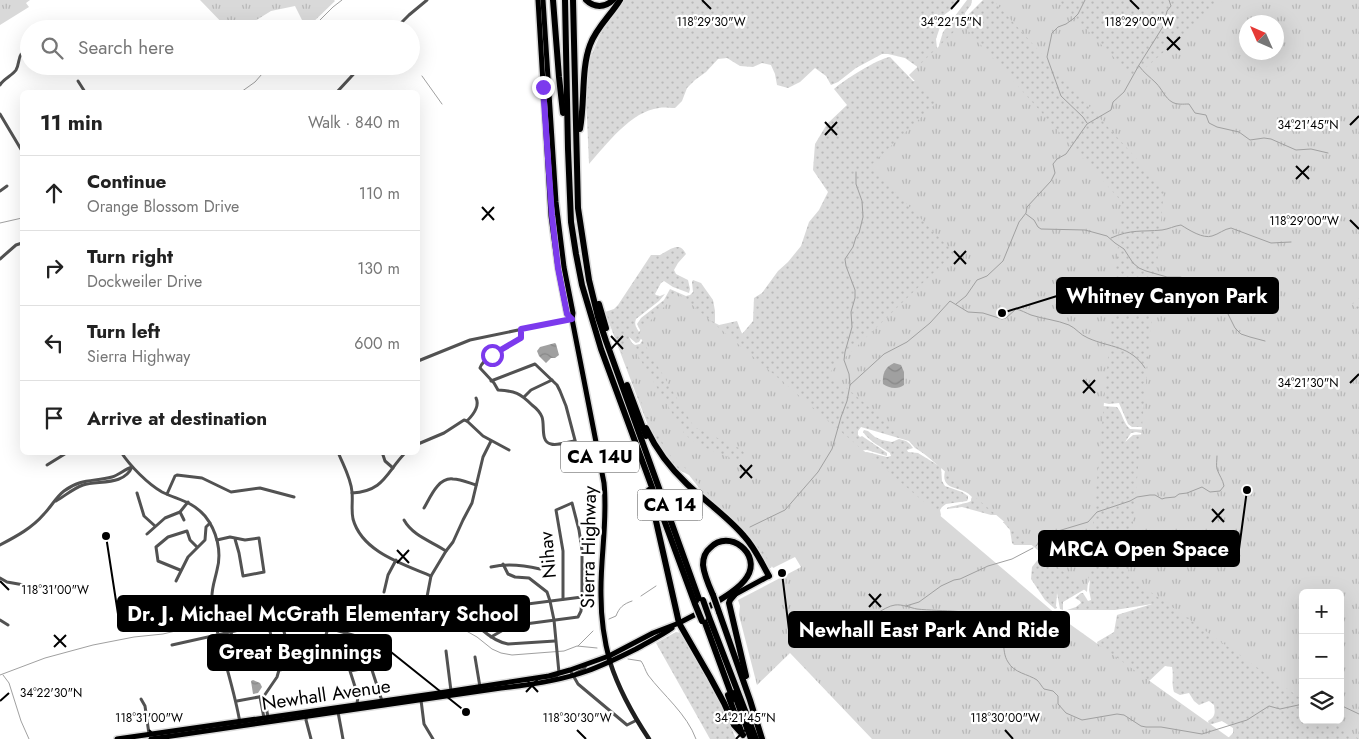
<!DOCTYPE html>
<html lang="en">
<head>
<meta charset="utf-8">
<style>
	:root { --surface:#fff; --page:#f2f2f2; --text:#222; --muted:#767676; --line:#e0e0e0 }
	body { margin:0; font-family:Jost,sans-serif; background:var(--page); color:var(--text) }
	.controls { position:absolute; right:15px; bottom:15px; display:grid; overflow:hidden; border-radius:8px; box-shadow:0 5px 20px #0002 }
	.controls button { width:45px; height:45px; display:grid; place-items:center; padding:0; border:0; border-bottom:1px solid var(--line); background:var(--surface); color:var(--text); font:25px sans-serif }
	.compass { position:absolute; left:1239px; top:15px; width:45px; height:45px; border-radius:50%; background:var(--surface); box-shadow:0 5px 20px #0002; rotate:315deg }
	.stop { position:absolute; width:15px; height:15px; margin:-11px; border:4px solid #7c3aed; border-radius:50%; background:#fff }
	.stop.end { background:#7c3aed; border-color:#fff; box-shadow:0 1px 5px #0008 }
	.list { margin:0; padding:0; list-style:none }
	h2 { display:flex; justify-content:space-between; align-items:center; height:65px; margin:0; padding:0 20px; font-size:21px }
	h2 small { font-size:16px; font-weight:400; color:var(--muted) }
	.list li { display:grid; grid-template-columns:32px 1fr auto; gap:15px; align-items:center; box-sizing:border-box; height:75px; padding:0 20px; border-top:1px solid var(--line) }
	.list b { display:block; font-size:19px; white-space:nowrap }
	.list p { margin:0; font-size:16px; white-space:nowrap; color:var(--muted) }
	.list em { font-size:16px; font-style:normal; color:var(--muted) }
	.icon { flex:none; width:28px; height:28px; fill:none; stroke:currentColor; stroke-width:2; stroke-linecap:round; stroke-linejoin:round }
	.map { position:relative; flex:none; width:1359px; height:739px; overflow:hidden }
	.search { position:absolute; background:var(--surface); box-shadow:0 5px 20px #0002; left:20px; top:20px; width:400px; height:55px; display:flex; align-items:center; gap:12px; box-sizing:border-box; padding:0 18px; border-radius:28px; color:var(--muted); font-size:19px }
	.panel { position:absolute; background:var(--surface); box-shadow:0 5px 20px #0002; left:20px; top:90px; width:400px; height:365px; border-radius:8px }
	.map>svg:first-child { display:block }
	.grass { fill:url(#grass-dots); fill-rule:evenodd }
	.park { fill:url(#park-tufts); fill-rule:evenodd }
	.water { fill:url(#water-waves) }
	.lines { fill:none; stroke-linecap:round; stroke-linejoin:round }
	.stream { stroke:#a0a0a0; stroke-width:1 }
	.primary-casing { stroke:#dbdbdb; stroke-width:8 }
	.highway-casing { stroke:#dbdbdb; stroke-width:9 }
	.street { stroke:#525252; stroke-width:3 }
	.secondary { stroke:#1f1f1f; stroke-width:4.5 }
	.primary { stroke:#000; stroke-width:5 }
	.highway { stroke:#000; stroke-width:6 }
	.highway-bridge-casing { stroke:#dbdbdb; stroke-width:9; stroke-linecap:butt }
	.highway-bridge { stroke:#000; stroke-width:6 }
	.route { stroke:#7c3aed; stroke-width:6 }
	.ticks { fill:none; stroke:#000; stroke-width:2 }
	.labels { text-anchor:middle; stroke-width:4.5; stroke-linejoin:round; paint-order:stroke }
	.shield { fill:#fff; stroke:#4c4c4c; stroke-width:1 }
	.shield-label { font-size:18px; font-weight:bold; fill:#000 }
	.street-label { font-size:19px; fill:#000; stroke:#fff }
	.ticks-label { font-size:12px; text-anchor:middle; fill:#000; stroke:#fff; stroke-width:4.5; stroke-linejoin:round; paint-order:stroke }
	.leader { fill:none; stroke:#000; stroke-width:2 }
	.callout-dot { fill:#000; stroke:#fff; stroke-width:2 }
	.callout { fill:#000; stroke:#000; stroke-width:2 }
	.callout-label { font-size:20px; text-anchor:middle; font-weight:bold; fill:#fff }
</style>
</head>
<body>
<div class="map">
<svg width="1359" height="739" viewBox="0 0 1359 739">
	<defs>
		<pattern id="grass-dots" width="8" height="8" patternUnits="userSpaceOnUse" patternTransform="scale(1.25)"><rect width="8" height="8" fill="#d9d9d9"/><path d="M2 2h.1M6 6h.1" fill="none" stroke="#b8b8b8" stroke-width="1.8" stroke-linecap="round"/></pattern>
		<pattern id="park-tufts" width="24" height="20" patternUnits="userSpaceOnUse" patternTransform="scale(1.25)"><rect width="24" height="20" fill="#d9d9d9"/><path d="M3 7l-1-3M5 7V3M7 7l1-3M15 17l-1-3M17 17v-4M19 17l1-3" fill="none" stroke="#b8b8b8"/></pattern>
		<pattern id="water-waves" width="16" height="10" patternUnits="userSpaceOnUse" patternTransform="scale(1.25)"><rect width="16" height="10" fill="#a0a0a0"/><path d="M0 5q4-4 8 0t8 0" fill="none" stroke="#888"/></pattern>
	</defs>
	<rect width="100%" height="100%" fill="#fff"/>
	<!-- grass -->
	<g class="grass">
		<path d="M623,0H960L952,9L940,18L941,24L936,39L938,58L919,68L905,58L888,54H882L856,68L838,82L831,85L826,76L815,68L800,82L788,88L777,85L775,74L771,65L762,63L753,67L740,66L727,58L718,59L706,72L695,80L687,88L682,101L675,108C669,108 664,107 659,108C631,111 606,145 589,164L586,95L590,59L596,44L603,29Z"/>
		<path d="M967,0H972L971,5L965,13V16H967L983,0H1359V224L1147,427H1132L1128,424L1119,403L1109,404L1096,401L999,515H991L962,507L947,509V508C951,506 969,503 971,501C971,500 971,498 972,497C962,485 940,492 945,471L934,460L915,448L909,441L861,427L858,431V435L860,437L862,436L887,453V456L867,450L855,451L772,566L771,568H767L734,522L702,492L689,475L679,470L674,465L664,453L647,423L605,312L614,309L618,305L651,255C653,255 658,255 660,255C669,251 679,240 686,254L678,263L674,270L676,274L688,280L690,289L689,293L673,287L664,281L661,283L655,294L656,295L660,296L665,294L659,301L636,319C633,327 639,330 642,337L639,342L636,343L629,337L632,343L635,345L640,344L644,338L637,324L641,318L664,300L670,289L686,296L690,295L693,292L692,282L693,280L701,283L713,300L715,311V323L719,325L737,321L742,334L753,321L754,298L762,293L778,271L788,262L801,246L809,222L819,210L828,192L813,170L815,144L827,124L847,105L834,89C844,80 877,59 890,57L913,81H919L942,58L939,45L943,32ZM1246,22H1276V52H1246Z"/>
		<path d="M1359,273V739H1227L1233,733V728L1222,721L1209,725L1208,721C1216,717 1215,712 1214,705L1209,701L1199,705L1194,701L1189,693L1180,695L1174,692C1171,682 1174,676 1172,667L1165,666L1147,683L1098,646L1097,642L1114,632L1117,615L1152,604L1115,610H1067L1076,607L1081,603L1080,601L1075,598L1081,593H1083L1088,601L1091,600L1089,590L1090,580L1085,589L1063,602V610L1060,609L1057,593L1056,606L1057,608L1055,609L1045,600L1031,579L1032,567L1040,557L1039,550L1034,545H1014L1012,543L1010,530L1003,522L1013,520L1102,406L1117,407C1123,414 1123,423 1130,429L1149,430L1146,434L1136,432L1131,433L1125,442L1133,435L1147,434L1349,311ZM1303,593H1340V720H1303Z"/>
		<path d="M864,430L868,431L875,437L882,440L892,442L899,439L906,441L910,444L913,448L907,450L908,452L918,453L941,467L942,481L945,486L962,492L968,496V499L967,501L946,504L942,507L940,510L941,515L935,526L848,454L867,452L887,457L891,456L890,453C881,447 869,441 863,432Z"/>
		<polygon points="676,632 681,633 719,698 736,739 710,739 656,643"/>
	</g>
	<!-- park -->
	<g class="park">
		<polygon points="0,0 30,0 26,3 29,7 0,25"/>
		<polygon points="200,0 334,0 335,1 306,29 293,29 303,22 295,6 271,11 242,29 228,29"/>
		<path d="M993,0H1058L1134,78L1223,0H1359V298L1352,304L1359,312V739L1332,720H1340V593H1303V700L1128,576L1164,189ZM1246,22H1276V52H1246Z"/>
		<polygon points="962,24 1122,202 1087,592 829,373 954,253 870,166 936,103 909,75"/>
		<path d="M678,293L1057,615L1231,739H872L790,653L757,685L739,615L740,606L738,600L801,567L795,557L773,568L758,543L750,533L710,496L684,467L672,459L647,416L621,350L629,343L631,344L684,433C695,446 717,452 733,459L737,462L745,454L741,449L694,427L642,340L637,334Z"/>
	</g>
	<!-- water -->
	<g class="water">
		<polygon points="555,343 556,344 559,355 555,358 551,358 546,363 539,356 537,351 540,347"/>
		<path d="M894,363L901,365L904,372V385C898,390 888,388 883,384C882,374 885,367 894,363Z"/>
		<polygon points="253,680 260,683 262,687 258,693 253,694 251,681"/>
	</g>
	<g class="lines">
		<!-- stream -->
		<g class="stream">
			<polyline points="1085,0 1078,14 1073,19 1066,24 1058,27 1052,33 1047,57 1061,96 1083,117 1087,123"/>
			<polyline points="311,29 333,7 342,0"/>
			<path d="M1139,66C1144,73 1150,77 1156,83C1162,89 1165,98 1172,102C1177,105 1183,104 1189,104L1195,113L1206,115L1209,123L1217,127L1239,132L1250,140L1264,138L1271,139L1296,150L1311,149L1328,153"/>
			<polyline points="422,76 442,104"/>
			<polyline points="241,92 255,82 269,66"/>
			<polyline points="1026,214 1034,220 1038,227 1041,229 1085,230 1107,236 1115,243 1124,249 1133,263 1139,268 1146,271 1167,277 1180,277 1198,282 1210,299 1226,310 1235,328 1241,334 1250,337 1265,341"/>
			<polyline points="0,223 22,218"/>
			<path d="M1111,238C1131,229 1141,232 1162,230C1169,229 1174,226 1181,225C1189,230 1203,239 1212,236C1219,234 1224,229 1231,228L1271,243L1291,242"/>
			<polyline points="956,304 966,296 977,280 987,276 1003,261 1019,222 1026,213 1027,207 1051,181 1055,173 1053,164 1057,159 1066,154 1087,124 1111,110 1113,102 1124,92 1139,65 1164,25 1167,11 1171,6 1169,0"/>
			<polyline points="850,385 849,374 844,360 845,352 852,327 851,312 855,298 855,290 846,266 845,259 853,247 856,237 859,233 863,217 862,201 856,184 856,172"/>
			<path d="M750,527L785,510L818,472L832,449L841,417L847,401L850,385L884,354L907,342L930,323L950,301L968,312L983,313L1002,319L1006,318L1016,309C1021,310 1026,313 1031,315C1043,319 1057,320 1069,325C1076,328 1080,335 1088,338C1110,348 1130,345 1145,368"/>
			<path d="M1036,546L1043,537L1048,534L1088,522L1097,512L1130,501L1137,497L1150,495H1155L1162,499L1165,498L1175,497L1179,494L1187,493L1202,487L1210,492L1220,491L1224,486C1223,480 1219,475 1217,469C1216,465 1217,460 1217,456"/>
			<polyline points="641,596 656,586"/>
			<polyline points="906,606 919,602 941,586 954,580 960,579 988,566 1012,559 1033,548"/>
			<path d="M609,619L616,616C619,608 623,604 632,601"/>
			<polyline points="217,621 283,606 302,608 365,628 377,628 395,622 461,628 477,637 492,649 501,653 512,655 564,651 577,646 597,648"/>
			<path d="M858,631C863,622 885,606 895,605C902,604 911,608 917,609C942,612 975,608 995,623C1008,633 1000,650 1008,662C1014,673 1028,674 1037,680C1040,683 1042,687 1044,689L1053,691L1058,696V704L1066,713L1082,720L1117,714L1124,715L1141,726L1146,727H1161L1202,734L1247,720L1269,706L1280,709L1303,704"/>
			<polyline points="578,646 593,631"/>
			<path d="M628,659L641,661C644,665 645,670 648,675C663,695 687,714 696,739"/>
			<polyline points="0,675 45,658 93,645 134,637 163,634 213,622"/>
			<polyline points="3,675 9,683 21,721 29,739"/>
			<polyline points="1340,705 1359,714"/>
		</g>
		<defs>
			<g id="primary">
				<polyline points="538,0 551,216 558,268 567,314 572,319"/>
				<path d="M543,0L556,202L564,267L573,313L572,319L604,483C608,521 600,558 601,596C601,618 604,640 610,662"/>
				<polyline points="732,596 769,576"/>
				<polyline points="117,739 439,693 549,676 570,670 609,656 653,633 679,623 702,611"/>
				<path d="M151,739L501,688C530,685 559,681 587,671C604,665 620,657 636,649C648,642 661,636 672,628"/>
			</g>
			<g id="highway">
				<polyline points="553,0 559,77 563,113"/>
				<polyline points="565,0 568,149 571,222 576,254 582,285 601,349 695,604"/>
				<polyline points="573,0 578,208 589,280 598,317 606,341 700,602"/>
				<path d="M586,0C594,8 605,8 613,0"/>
				<path d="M580,129C585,102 581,69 590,45C596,28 611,15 620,0"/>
				<polyline points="599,304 606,328"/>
				<polyline points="627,385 646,436"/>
				<path d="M646,428C656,449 670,468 687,484C706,502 728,517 744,536C755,548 761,562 769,576"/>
				<polyline points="649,490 679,623 710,677 724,703 734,725 743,735"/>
				<polyline points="735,594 730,600 729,603 746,676"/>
				<path d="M703,610C716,602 739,590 747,577C762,554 729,528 710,548C705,552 703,559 703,565C704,575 709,586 713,595"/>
				<polyline points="719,612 750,700 762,739"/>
				<polyline points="709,617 756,739"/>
				<polyline points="704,620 733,699"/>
				<polyline points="734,693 751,739"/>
				<polyline points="728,695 741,731"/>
			</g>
		</defs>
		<!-- primary casing -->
		<use href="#primary" class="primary-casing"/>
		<!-- highway casing -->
		<use href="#highway" class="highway-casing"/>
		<!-- street -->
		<g class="street">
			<polyline points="395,29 409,15 427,0"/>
			<polyline points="78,81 85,92"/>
			<path d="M0,85C4,78 12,76 16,70C21,61 16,53 29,50"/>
			<polyline points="337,92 361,66"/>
			<polyline points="0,114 22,151"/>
			<polyline points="0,191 7,186"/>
			<polyline points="0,259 16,245 22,243"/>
			<path d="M521,329V338C511,344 483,357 480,368L494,383L498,390C515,391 520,393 532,405C536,408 540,412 542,417C545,425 540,442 551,444C557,446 568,442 574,441"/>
			<polyline points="418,361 470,340 571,319"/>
			<polyline points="491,381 535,364 557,385 560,391 566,406 576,444 579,466"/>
			<polyline points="524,397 531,390 552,380"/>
			<path d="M467,421C473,415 480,406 476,398"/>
			<polyline points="418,444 444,433 464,420 467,421 483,436 509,450"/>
			<path d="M121,452C130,466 148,484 162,492C178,500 192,501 205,516C217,531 222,552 217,570C215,580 211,589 212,600C212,611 215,623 218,634C225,664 235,693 240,723"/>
			<path d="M338,452C343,465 351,478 352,492C353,501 351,510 353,519C362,552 403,564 431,576"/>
			<polyline points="382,452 385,461 393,468"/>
			<polyline points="47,465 68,452"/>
			<polyline points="564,468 588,466"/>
			<polyline points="137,493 144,516 155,526"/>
			<path d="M352,493C385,491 386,472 406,452"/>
			<polyline points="167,494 175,476 177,475 202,478 231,492 260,488 294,497"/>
			<path d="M56,501C65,496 72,489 83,485C98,480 124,486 132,467"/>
			<path d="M424,508C430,498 438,477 453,479C461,479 469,483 476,485"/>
			<polyline points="180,512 184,520"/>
			<path d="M404,520C413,536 431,541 446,551"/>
			<polyline points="147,534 165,518 180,512 188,502"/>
			<polyline points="217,540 230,537 245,540 259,538 264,572 243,576 239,553 235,539"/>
			<path d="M0,545C17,536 32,528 44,514C51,507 56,497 64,491C81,478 94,482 112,477C119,475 125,469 132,467"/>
			<polyline points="503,564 508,574 515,577 529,578 547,592 550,601 554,620 559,673 555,678 552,678"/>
			<path d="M491,567C508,563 523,565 540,569"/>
			<polyline points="180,570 158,561 156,547 168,537 187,531 190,540 197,547"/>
			<polyline points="0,578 7,582 24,585"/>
			<polyline points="176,581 188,557 205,540 206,527 210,523"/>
			<polyline points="384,592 388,575 396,560"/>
			<polyline points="426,602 431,576 446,551 453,542 463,520 472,503 483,457 491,441"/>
			<polyline points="0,620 8,625"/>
			<polyline points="281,620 288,647"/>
			<polyline points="231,632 237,656"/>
			<polyline points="491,637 510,626 578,617 581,611 582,597 582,550 579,530 572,503 556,510 563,551 563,599"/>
			<path d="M555,641L508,644C497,642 489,636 481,629L482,622L504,607L582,597"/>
			<polyline points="172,645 275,622 281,620 301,620 356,636 361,637 364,642"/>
			<polyline points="307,650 311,664"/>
			<polyline points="446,651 451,691"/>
			<polyline points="289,653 291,668"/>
			<polyline points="475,657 480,687"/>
			<polyline points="263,663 277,660"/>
			<polyline points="279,670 306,666 328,658 324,642 328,628"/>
			<polyline points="570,670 578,684 627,725 637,720"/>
			<polyline points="576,673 584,669 586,665"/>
			<polyline points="264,696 277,677 279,670 268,623"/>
			<polyline points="264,696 268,717"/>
			<polyline points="358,696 379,692"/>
			<polyline points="260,697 264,718"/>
			<polyline points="141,699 145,706 149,734"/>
			<polyline points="421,700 424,724 433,739"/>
			<polyline points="237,701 264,696"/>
			<polyline points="357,704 358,696 350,671 371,667 382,701"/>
			<polyline points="338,712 343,739"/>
			<polyline points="307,716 306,720 311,739"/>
		</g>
		<!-- secondary -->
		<path class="secondary" d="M610,662C619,690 633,715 649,739"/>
		<!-- primary -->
		<use href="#primary" class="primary"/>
		<!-- highway -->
		<use href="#highway" class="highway"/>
		<defs>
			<g id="highway-bridge">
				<polyline points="713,595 719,612"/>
				<polyline points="703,600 709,617"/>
				<polyline points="695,604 702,621"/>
			</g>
		</defs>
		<!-- highway-bridge casing -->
		<use href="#highway-bridge" class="highway-bridge-casing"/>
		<!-- highway-bridge -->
		<use href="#highway-bridge" class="highway-bridge"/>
	</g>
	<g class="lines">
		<!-- route -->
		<polyline class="route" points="492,355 521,338 521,329 572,319 567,314 558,268 552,216 543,87"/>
	</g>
	<!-- ticks -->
	<path class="ticks" d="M702,0L711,9M1130,0L1139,9M951,9L959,0M1167,37L1180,50M1167,50L1180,37M825,122L837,135M1350,125L1359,116M825,135L837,122M1296,166L1309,179M1296,179L1309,166M482,207L494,220M482,220L494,207M1350,220L1359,229M954,251L966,264M954,264L966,251M611,336L623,349M611,349L623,336M1083,380L1095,393M1350,383L1359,374M1083,393L1095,380M740,465L752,478M740,478L752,465M1212,509L1224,522M1212,522L1224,509M397,550L409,563M397,563L409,550M0,581L9,590M869,594L881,607M869,607L881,594M54,635L66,647M54,647L66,635M526,679L538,692M526,692L538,679M0,701L9,693M149,730L158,739M577,730L586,739M1005,730L1013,739M736,739L745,730"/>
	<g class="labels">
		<!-- shield labels -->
		<g class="shield">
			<rect x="561" y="441.5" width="78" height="31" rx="4"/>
			<rect x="637.5" y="489.5" width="65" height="31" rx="4"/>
		</g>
		<g class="shield-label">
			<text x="600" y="463">CA 14U</text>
			<text x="670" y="511">CA 14</text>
		</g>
		<!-- street labels -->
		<g class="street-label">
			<text transform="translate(588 547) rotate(-89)" y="7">Sierra Highway</text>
			<text transform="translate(547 555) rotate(-95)" y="7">Nihav</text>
			<text transform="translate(326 694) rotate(-8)" y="7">Newhall Avenue</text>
		</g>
	</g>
	<g class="ticks-label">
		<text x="711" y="26">118°29'30"W</text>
		<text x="951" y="26">34°22'15"N</text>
		<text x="1139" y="26">118°29'00"W</text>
		<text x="1308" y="129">34°21'45"N</text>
		<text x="1304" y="225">118°29'00"W</text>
		<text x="1308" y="387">34°21'30"N</text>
		<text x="55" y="594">118°31'00"W</text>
		<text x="51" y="697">34°22'30"N</text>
		<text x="745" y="722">34°21'45"N</text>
		<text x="149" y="722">118°31'00"W</text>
		<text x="577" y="722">118°30'30"W</text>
		<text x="1005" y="722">118°30'00"W</text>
	</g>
	<!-- callouts -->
	<path class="leader" d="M1002 313L1057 296M1247 490L1239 549M106 536L118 614M782 573L789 630M466 712L391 652"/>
	<g class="callout-dot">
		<circle cx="1002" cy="313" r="5"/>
		<circle cx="1247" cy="490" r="5"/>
		<circle cx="106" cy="536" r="5"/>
		<circle cx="782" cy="573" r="5"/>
		<circle cx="466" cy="712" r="5"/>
	</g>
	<g class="callout">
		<rect x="1057" y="278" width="221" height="35" rx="5"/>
		<rect x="1039" y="531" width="200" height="35" rx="5"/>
		<rect x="118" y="596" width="411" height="35" rx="5"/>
		<rect x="789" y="612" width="280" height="35" rx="5"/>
		<rect x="208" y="635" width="183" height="35" rx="5"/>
	</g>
	<g class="callout-label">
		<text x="1167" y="303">Whitney Canyon Park</text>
		<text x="1139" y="556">MRCA Open Space</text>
		<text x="323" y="621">Dr. J. Michael McGrath Elementary School</text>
		<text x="929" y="637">Newhall East Park And Ride</text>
		<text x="300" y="659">Great Beginnings</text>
	</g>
</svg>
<div class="controls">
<button>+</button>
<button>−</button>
<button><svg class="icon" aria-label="layers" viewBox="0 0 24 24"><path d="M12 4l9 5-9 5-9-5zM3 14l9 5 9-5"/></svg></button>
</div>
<svg class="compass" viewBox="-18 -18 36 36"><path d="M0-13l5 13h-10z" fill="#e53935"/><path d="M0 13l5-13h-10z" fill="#767676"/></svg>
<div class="stop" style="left:492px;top:355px"></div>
<div class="stop end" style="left:543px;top:87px"></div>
<div class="search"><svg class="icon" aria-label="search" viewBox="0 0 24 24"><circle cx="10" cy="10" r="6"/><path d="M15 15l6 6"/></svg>Search here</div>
<section class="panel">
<h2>11 min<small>Walk · 840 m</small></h2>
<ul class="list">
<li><svg class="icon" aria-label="ahead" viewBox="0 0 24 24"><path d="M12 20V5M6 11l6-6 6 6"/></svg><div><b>Continue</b><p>Orange Blossom Drive</p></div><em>110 m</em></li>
<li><svg class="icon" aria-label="right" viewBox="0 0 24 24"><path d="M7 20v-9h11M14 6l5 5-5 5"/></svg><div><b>Turn right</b><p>Dockweiler Drive</p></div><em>130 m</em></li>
<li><svg class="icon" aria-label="left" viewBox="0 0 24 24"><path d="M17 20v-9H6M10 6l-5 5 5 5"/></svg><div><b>Turn left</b><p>Sierra Highway</p></div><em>600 m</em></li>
<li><svg class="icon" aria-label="arrive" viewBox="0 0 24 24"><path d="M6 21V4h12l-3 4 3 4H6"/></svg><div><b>Arrive at destination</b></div></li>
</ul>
</section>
</div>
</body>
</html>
